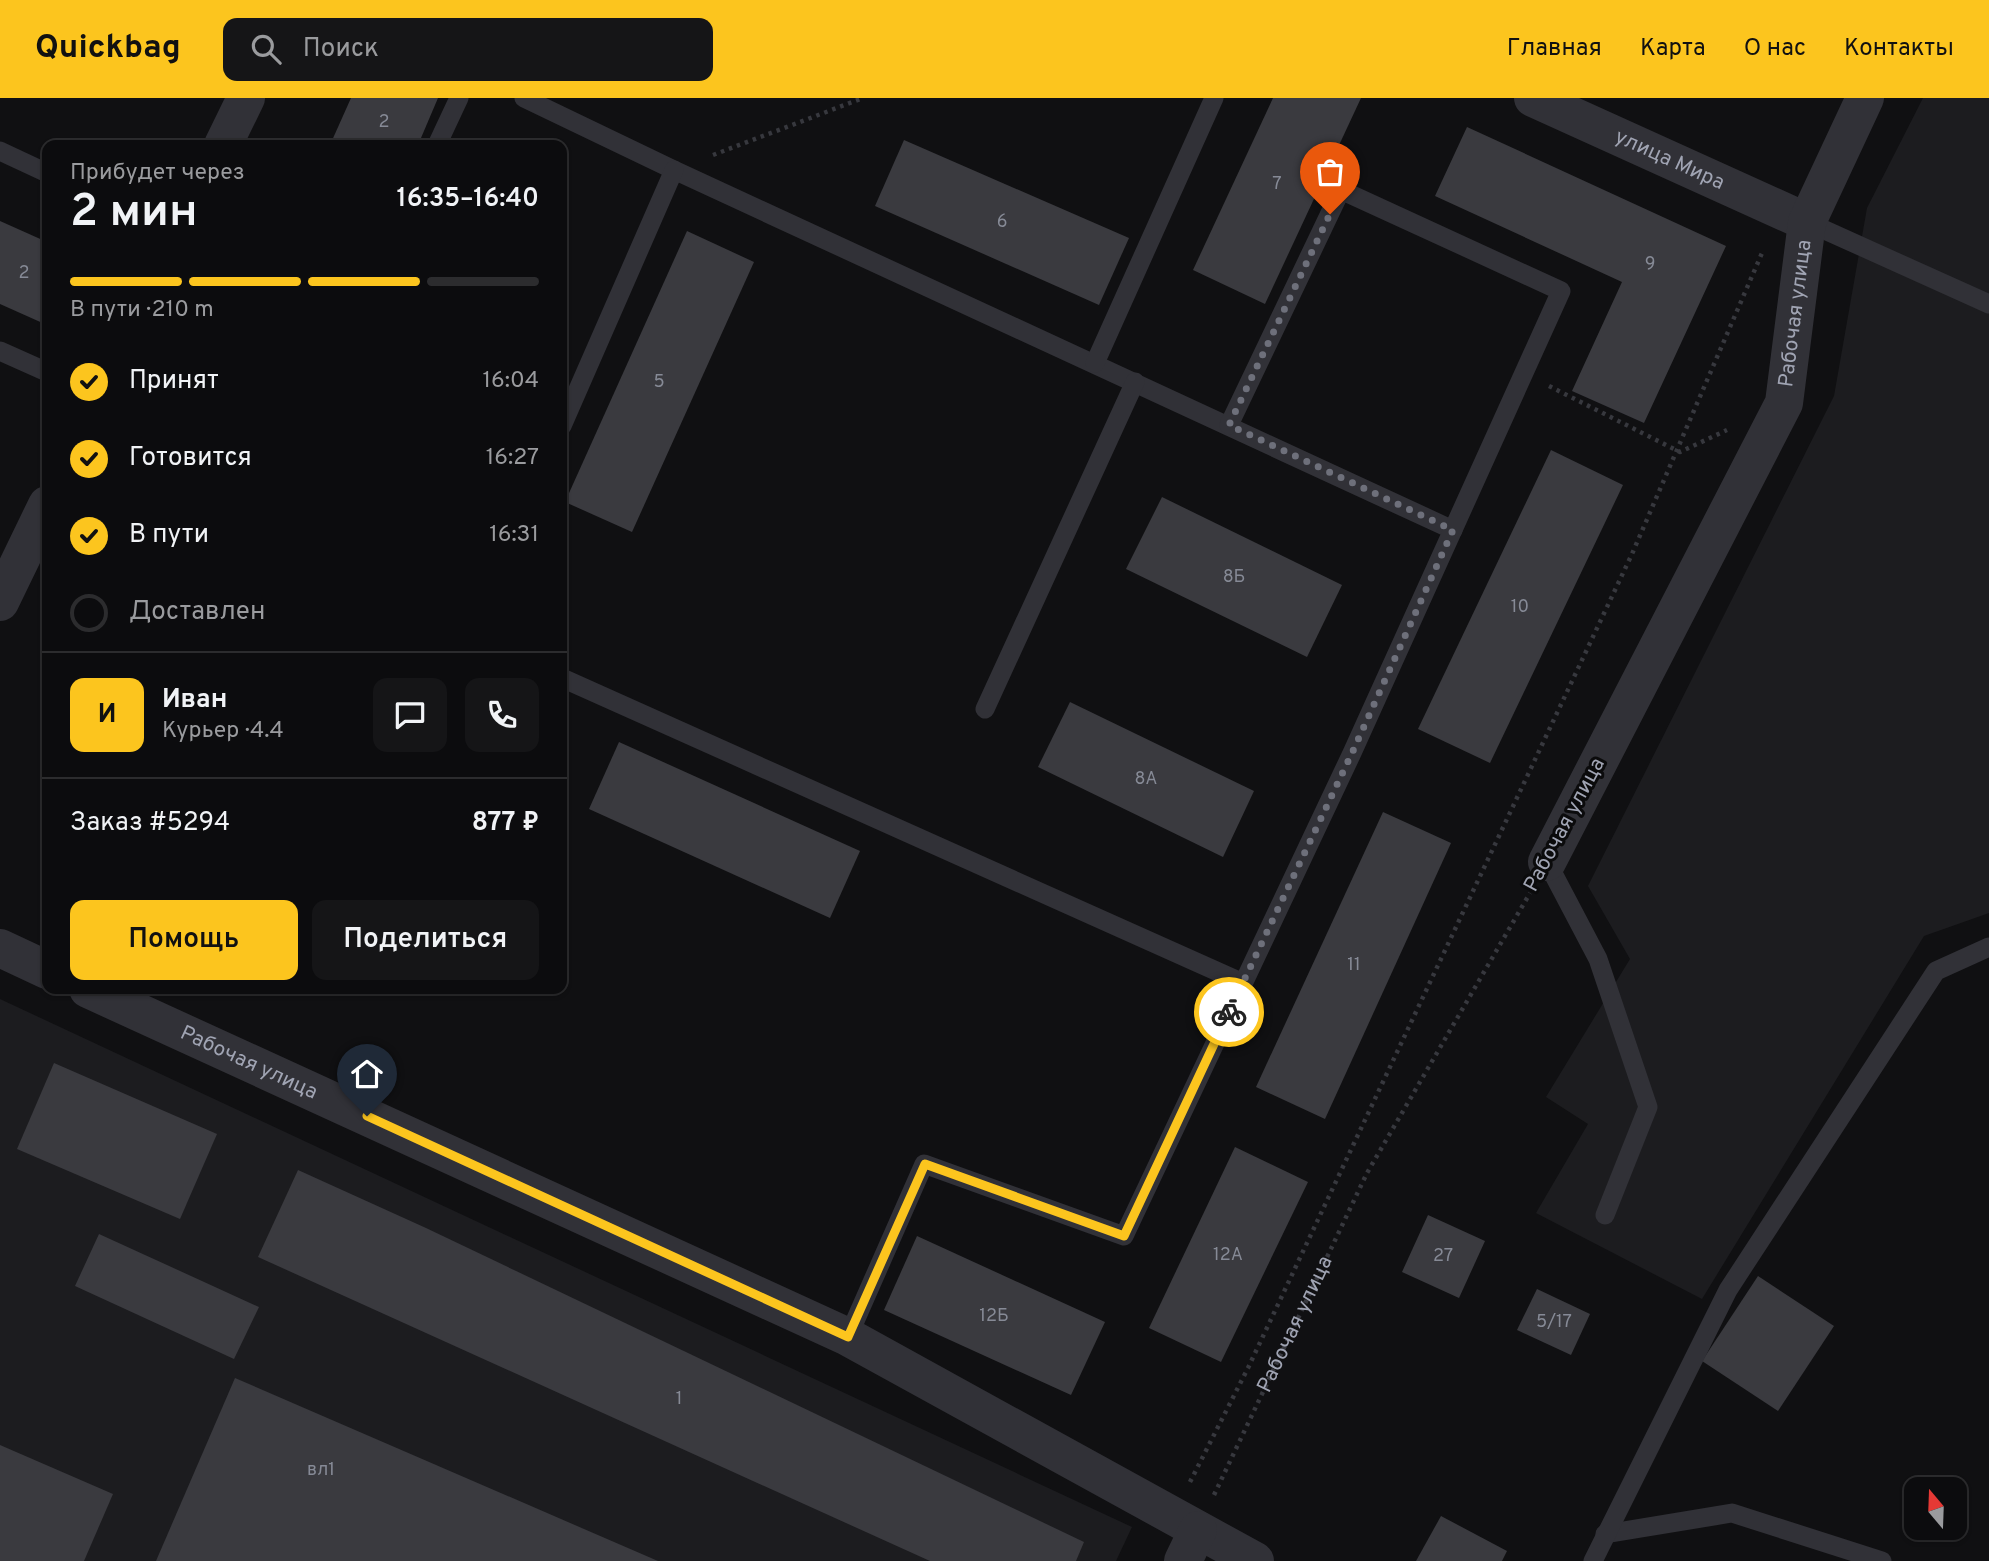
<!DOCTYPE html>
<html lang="ru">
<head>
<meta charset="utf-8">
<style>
	:root { --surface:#0c0c0e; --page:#151517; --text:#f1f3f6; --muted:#9a9b9e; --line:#2c2c2e; --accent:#fcc51e }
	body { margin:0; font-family:Overpass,sans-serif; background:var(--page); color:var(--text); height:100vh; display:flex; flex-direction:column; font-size:26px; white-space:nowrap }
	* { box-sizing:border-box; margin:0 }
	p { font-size:23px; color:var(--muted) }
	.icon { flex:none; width:38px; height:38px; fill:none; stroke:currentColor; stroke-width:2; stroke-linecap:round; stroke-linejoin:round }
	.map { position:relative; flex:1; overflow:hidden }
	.side { position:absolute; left:42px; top:42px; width:525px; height:854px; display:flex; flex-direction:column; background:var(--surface); border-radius:14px; box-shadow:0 2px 5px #0004,0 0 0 2px var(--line) }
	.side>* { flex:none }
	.needle { width:46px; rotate:341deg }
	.tools { position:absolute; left:1904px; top:1379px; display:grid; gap:14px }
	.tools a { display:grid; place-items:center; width:63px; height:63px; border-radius:14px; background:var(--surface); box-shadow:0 2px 5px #0004,0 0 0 2px var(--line); font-size:35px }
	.pin { position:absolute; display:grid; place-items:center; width:60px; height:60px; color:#fff; margin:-72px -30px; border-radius:50% 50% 50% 0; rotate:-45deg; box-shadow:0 0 7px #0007 }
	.pin .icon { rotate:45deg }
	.courier { position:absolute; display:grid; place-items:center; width:70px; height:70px; margin:-35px; border:5px solid #fcc51e; border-radius:50%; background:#fff; color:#222; box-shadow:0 2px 9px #0007 }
	.head em { font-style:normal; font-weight:600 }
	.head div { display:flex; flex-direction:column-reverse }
	.head { display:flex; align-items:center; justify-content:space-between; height:119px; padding:0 28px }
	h1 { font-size:46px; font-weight:600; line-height:52px }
	.bar { display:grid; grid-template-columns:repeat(4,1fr); gap:10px 7px; align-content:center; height:84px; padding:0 28px }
	.bar i { height:9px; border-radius:5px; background:var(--line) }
	.bar .current { background:var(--accent) }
	.bar p { grid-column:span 4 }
	.line { display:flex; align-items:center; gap:18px; padding:0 28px; border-top:2px solid var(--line) }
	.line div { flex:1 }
	.round { display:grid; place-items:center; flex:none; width:74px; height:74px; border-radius:14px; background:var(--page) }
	ol { padding:0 28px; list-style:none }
	li { display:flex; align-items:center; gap:21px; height:77px }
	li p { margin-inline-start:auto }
	li .icon { padding:7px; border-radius:50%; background:var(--accent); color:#111; stroke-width:4 }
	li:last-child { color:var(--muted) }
	li i { width:38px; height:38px; border:4px solid var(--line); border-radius:50% }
	.cta { display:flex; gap:14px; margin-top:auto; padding:14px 28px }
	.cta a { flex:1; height:80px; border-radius:14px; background:var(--accent); color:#111; font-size:28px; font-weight:600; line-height:80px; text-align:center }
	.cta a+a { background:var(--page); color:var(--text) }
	header { display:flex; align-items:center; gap:42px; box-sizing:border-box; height:98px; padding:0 35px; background:var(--accent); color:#111 }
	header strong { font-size:33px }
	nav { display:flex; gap:38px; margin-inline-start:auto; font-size:24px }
	.search { width:490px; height:63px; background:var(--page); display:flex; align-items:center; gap:18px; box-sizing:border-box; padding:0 24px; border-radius:14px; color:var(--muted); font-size:26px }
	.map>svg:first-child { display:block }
</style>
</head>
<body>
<header>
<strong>Quickbag</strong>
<div class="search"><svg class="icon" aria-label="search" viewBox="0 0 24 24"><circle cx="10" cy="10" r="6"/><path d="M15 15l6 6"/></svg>Поиск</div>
<nav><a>Главная</a><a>Карта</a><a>О нас</a><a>Контакты</a></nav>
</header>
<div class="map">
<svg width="1989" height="1463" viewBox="0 0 1989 1463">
	<rect width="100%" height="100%" fill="#101012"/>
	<g fill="#1c1c1f">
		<polygon points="1923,0 1989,0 1989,815 1924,838 1702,1201 1536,1115 1588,1026 1546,999 1630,861 1588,788 1834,298 1867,110"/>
		<polygon points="0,901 1132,1429 1116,1463 0,1463"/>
	</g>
	<g fill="#3a3a3f">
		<polygon points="351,0 438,0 418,47 330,47"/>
		<polygon points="1273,0 1361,0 1265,206 1193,172"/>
		<polygon points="1467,29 1726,148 1644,325 1572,293 1622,184 1435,98"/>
		<polygon points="904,42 1129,140 1099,207 875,108"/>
		<polygon points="0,123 47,144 47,227 0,206"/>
		<polygon points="687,133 754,164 632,434 565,404"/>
		<polygon points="1551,352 1623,387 1490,665 1418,631"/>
		<polygon points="1162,399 1342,487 1307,559 1126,471"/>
		<polygon points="1070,604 1254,693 1223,759 1038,669"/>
		<polygon points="619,644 860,753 830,820 589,711"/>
		<polygon points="1383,714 1451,745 1325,1021 1256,989"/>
		<polygon points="54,965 217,1036 180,1121 17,1051"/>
		<polygon points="1235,1049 1308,1084 1221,1264 1149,1230"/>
		<polygon points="298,1072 426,1130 1084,1444 1076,1463 930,1463 258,1159"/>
		<polygon points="1428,1117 1485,1143 1459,1200 1402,1174"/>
		<polygon points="99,1136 259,1209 234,1261 75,1188"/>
		<polygon points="917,1138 1105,1224 1071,1297 884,1212"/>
		<polygon points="1758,1178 1834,1228 1778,1313 1702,1263"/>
		<polygon points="1537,1191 1590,1216 1571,1257 1517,1232"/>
		<polygon points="235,1280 658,1463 156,1463"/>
		<polygon points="0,1347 113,1396 84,1463 0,1463"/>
		<polygon points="1441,1418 1507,1453 1502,1463 1416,1463"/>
	</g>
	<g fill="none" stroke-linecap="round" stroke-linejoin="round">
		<g stroke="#37383e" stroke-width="4.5" stroke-dasharray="3.5 5" stroke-linecap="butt">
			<polyline points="713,57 863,0"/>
			<polyline points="1549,288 1680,354 1727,332"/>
			<polyline points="1190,1384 1248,1270 1632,456 1762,155"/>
			<path id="s1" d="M1214 1397 1367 1075 1530 795"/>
		</g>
		<g stroke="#313137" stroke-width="19">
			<polyline points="524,0 674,72 1453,432"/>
			<polyline points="437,47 459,0"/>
			<polyline points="0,53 47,75"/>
			<polyline points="1807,124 1989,206"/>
			<polyline points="0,253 47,274"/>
			<polyline points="1095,265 1214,0"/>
			<polyline points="562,328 674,72"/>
			<polyline points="562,580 1243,885"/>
			<polyline points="985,611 1135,284"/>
			<polyline points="1547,764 1598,861 1648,1009 1605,1117"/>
			<polyline points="848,1239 924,1066 1124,1138 1352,655 1561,193 1341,92 1229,327"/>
			<polyline points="1605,1436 1732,1415 1882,1463"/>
			<polyline points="1593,1463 1728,1192 1936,873 1989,849"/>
		</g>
		<g stroke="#313137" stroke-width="38">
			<path id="s2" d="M1533 0 1807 124"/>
			<polyline points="223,47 246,0"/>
			<polyline points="0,504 47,407"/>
			<path id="s3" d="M1547 764 1784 305 1807 124 1865 0"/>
			<polyline points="0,850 47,872"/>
			<path id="s4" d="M88 891 848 1239 1255 1463"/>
			<polyline points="1183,1463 1198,1432"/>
		</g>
	</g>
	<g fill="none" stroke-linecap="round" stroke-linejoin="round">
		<polyline stroke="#6e707b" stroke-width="7" stroke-dasharray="0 12.6" points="1229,914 1352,655 1453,432 1229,327 1330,116"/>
		<polyline stroke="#fcc51e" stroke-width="9" points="367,1018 848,1239 925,1066 1124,1138 1229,914"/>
	</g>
	<g text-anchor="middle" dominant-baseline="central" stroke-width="6" stroke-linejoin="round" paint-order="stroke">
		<g font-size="18" fill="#868a96">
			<text x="384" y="24">2</text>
			<text x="1277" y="86">7</text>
			<text x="1002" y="124">6</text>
			<text x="1650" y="166">9</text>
			<text x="24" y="175">2</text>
			<text x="659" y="284">5</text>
			<text x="1234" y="479">8Б</text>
			<text x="1520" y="509">10</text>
			<text x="1146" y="681">8А</text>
			<text x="1354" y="867">11</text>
			<text x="1228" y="1157">12А</text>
			<text x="1443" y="1158">27</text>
			<text x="994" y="1218">12Б</text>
			<text x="1554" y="1224">5/17</text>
			<text x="679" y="1301">1</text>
			<text x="321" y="1372">вл1</text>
		</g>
		<g font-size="21" fill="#a0a4b3" stroke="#0b0b0c">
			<text stroke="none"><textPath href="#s2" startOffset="150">улица Мира</textPath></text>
			<text stroke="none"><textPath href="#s3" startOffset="607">Рабочая улица</textPath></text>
			<text transform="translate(1565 727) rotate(-62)">Рабочая улица</text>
			<text stroke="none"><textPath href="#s4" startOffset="177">Рабочая улица</textPath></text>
			<text stroke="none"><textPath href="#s1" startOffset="189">Рабочая улица</textPath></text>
		</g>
	</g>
</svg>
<div class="tools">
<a><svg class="needle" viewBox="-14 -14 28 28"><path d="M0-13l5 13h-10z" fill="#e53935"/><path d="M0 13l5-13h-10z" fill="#9a9b9e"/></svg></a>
</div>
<div class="pin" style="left:1330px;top:116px;background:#ea580c"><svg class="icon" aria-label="bag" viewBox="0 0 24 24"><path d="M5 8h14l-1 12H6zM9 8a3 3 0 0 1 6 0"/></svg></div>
<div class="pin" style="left:367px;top:1018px;background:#1f2937"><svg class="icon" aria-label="home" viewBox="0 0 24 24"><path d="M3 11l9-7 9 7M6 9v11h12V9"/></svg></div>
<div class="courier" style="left:1229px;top:914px"><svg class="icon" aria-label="bike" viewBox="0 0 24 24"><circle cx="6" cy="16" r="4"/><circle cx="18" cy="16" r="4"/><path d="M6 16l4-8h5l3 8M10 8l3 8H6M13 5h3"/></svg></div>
<section class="side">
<div class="head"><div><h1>2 мин</h1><p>Прибудет через</p></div><em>16:35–16:40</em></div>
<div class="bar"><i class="current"></i><i class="current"></i><i class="current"></i><i></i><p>В пути · 210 m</p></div>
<ol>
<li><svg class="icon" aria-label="check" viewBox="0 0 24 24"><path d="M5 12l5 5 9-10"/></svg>Принят<p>16:04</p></li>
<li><svg class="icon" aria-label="check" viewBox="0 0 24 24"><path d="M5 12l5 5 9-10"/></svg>Готовится<p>16:27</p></li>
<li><svg class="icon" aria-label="check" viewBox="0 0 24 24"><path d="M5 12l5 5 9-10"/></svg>В пути<p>16:31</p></li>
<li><i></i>Доставлен</li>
</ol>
<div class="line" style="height:126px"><b class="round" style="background:var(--accent);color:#111">И</b><div><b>Иван</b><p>Курьер · 4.4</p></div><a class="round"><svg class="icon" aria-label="chat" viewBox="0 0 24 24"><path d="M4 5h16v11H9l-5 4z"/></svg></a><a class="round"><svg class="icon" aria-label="phone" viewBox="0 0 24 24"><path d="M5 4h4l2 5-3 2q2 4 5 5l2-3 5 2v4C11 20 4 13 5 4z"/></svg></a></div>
<div class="line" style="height:91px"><div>Заказ #5294</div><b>877 ₽</b></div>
<div class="cta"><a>Помощь</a><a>Поделиться</a></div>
</section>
</div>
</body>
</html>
